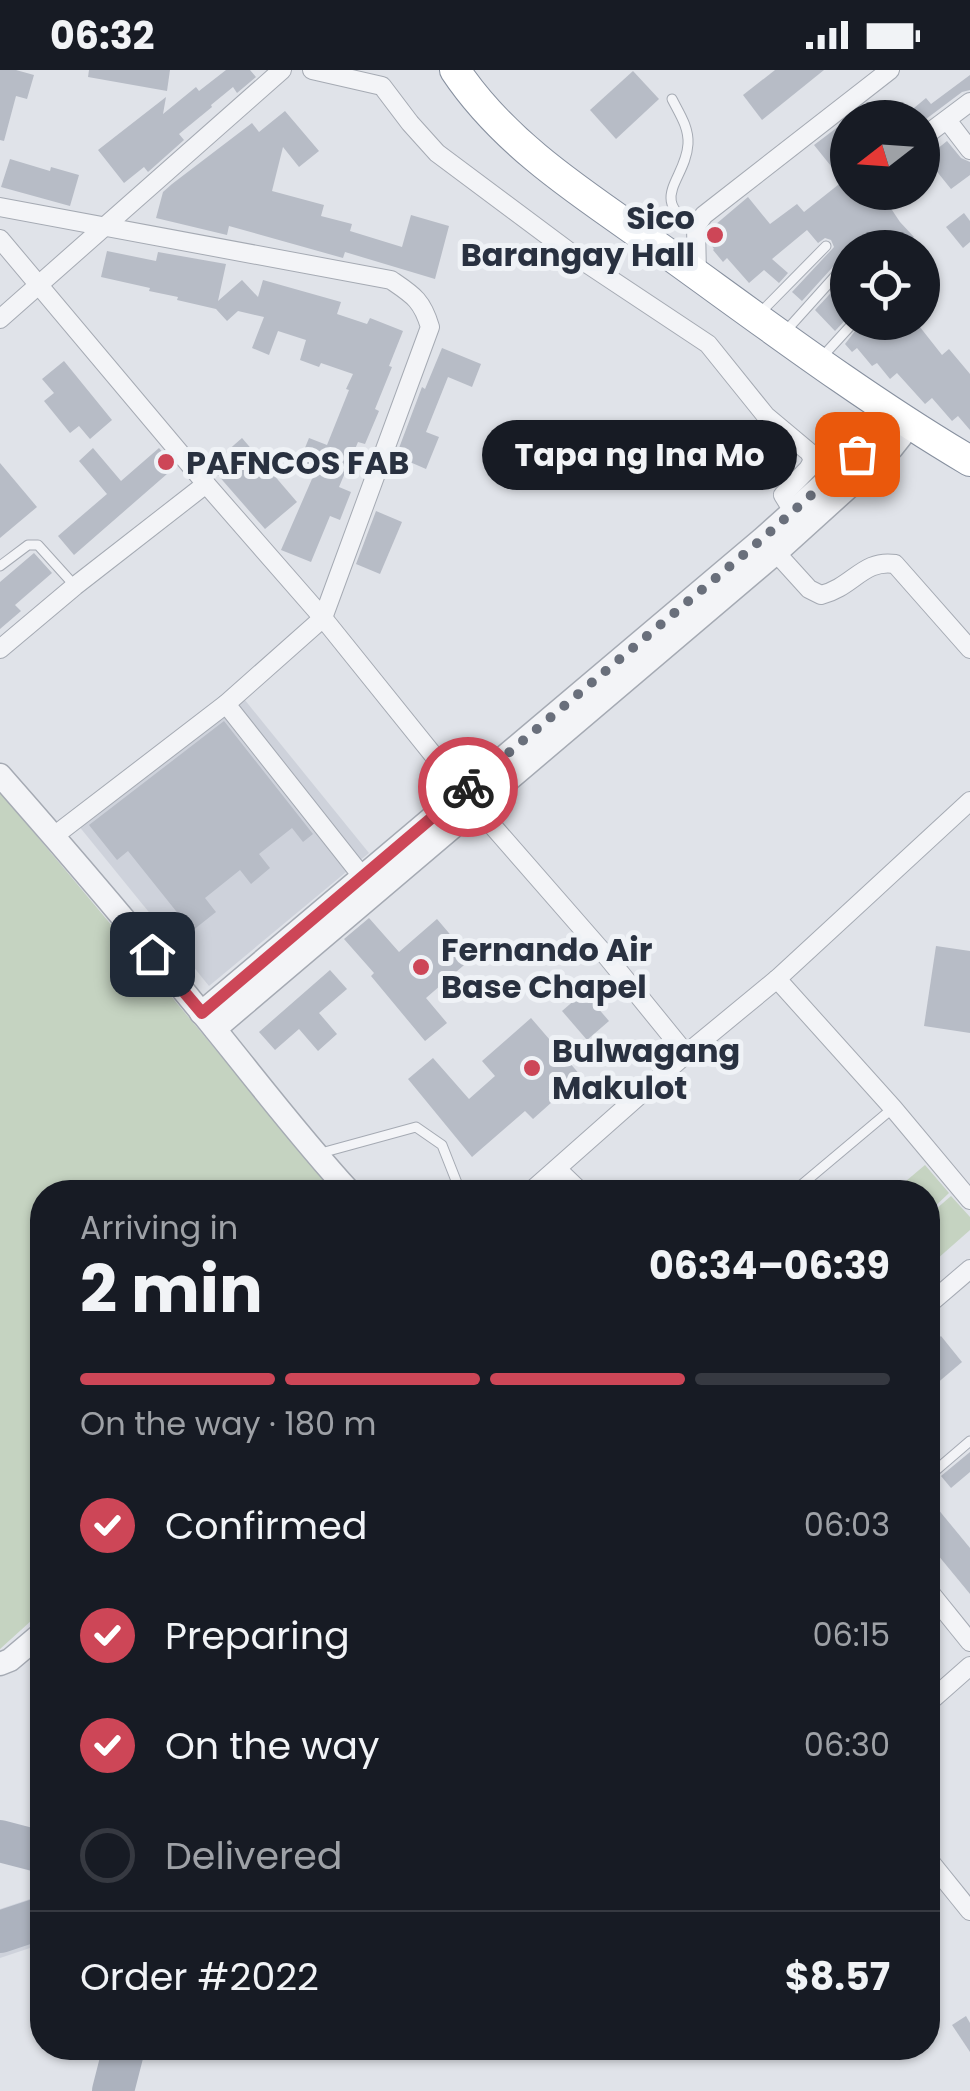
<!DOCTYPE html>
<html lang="en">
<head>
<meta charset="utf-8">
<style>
	:root { --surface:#171b24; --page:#242831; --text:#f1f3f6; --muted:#9ea1a6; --line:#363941; --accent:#cd4657 }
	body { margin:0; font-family:Poppins,sans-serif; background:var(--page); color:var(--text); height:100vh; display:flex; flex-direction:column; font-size:38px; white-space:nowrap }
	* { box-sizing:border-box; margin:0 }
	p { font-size:32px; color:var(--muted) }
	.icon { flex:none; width:55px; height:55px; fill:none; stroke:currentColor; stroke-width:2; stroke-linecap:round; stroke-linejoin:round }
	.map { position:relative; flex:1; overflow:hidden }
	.panel { position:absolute; left:30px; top:1110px; width:910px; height:880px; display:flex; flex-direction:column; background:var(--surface); border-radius:40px; box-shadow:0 2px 8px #0004 }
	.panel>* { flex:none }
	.needle { width:65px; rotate:253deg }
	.buttons { position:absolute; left:830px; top:30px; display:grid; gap:20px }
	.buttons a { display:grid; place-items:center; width:110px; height:110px; border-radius:50%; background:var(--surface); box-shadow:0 2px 8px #0004; font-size:50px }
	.pin { position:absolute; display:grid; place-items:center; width:85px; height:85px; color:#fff; margin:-42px; border-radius:20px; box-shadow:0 5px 15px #0006 }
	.courier { position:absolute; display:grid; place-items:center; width:100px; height:100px; margin:-50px; border:8px solid #cd4657; border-radius:50%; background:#fff; color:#222; box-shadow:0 2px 12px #0007 }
	.bubble { position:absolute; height:70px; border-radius:35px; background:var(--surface); box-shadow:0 2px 8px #0004; font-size:32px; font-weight:700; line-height:70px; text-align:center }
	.head em { font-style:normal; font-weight:700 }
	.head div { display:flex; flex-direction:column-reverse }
	.head { display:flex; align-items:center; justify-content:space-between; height:170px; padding:0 50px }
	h1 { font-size:65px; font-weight:700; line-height:75px }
	.bar { display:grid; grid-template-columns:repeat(4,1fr); gap:15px 10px; align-content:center; height:120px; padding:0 50px }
	.bar i { height:12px; border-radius:8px; background:var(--line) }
	.bar .selected { background:var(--accent) }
	.bar p { grid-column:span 4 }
	.line { display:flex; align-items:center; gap:25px; padding:0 50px; border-top:2px solid var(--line) }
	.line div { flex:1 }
	ol { padding:0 50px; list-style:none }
	li { display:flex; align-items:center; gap:30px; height:110px }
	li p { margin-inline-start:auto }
	li .icon { padding:10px; border-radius:50%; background:var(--accent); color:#fff; stroke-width:4 }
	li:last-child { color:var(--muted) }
	li i { width:55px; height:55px; border:5px solid var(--line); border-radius:50% }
	.status { display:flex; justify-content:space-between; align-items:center; height:70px; padding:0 50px; background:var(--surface); direction:ltr }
	.status svg { height:28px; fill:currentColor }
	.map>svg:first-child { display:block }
</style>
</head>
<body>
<div class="status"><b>06:32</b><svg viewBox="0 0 49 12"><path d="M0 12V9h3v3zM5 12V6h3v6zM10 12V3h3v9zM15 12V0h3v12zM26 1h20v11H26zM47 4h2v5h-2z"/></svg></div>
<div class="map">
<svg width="970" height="2021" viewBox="0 0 970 2021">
	<rect width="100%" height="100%" fill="#e0e3e9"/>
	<g fill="#ced2db">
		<polygon points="240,624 369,783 209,916 78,755"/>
		<polygon points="42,1825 42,1874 0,1888 0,1839"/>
	</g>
	<g fill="#c5d3c1">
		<polygon points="0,722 335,1122 42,1122 42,1541 0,1579"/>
		<polygon points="925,1095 949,1123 928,1143 928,1122 893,1122"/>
		<polygon points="951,1126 970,1147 970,1160 928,1197 928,1146"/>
	</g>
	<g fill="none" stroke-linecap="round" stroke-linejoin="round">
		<g stroke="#acb2be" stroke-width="42">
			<polyline points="0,1771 42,1782"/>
			<polyline points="0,1862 42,1848"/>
			<polyline points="113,2021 124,1978"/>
		</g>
	</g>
	<g fill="#b7bcc6">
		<polygon points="0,0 16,0 34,5 27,29 16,26 4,71 0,70"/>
		<polygon points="89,0 170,0 167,21 88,7"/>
		<polygon points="226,0 250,0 256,7 237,23 233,17 211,35 212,37 179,64 184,70 148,102 144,97 124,113 98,80 166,27 163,44 196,17 199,21"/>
		<polygon points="775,0 824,0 762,50 743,25"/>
		<polygon points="633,1 659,29 616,69 590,40"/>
		<polygon points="970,5 970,20 962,22 922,52 922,48 902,48 926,28 931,34"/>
		<polygon points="285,41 319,81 299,97 283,77 272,121 324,135 321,146 352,154 350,161 402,177 411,145 449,156 435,209 345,182 343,188 229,156 227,165 156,148 163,122 172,114 252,53 259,62"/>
		<polygon points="847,50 848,122 880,122 900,152 914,167 902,178 898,178 882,161 861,178 848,178 848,186 840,189 802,231 792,222 834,177 831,170 825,168 818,173 807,160 772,189 788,203 779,213 764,200 749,213 727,188 723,192 713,180 714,179 709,172 709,160 748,127 770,154 797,134 804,142 843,111 814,75"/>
		<polygon points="947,71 961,88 970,92 970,105 951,119 926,88"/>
		<polygon points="10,89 50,101 51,97 79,105 70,136 1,117"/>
		<polygon points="964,143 970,151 970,172 963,178 946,157"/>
		<polygon points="107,181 156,191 158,182 226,194 218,231 242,210 258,227 263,210 341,232 337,244 367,254 370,248 403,261 389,296 392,297 375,339 379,341 365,374 358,372 339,417 351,422 340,450 330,446 311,492 281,480 315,402 298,395 309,368 327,375 349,320 346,319 353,304 321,293 319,297 300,290 306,270 278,261 269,285 252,278 264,247 238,241 227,251 216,239 177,230 178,227 149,221 150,218 101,207"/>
		<polygon points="840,213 848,221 848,247 835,261 815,240"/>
		<polygon points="862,252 916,252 942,285 949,279 970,304 970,360 958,346 952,351 932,328 925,334 897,303 890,309 877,293 872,296 857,278 852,282 845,274"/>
		<polygon points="442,278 481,294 472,317 448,307 426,362 439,367 426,399 396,386 422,317 425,319"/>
		<polygon points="64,291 112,350 90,369 79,356 70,363 44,331 54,323 42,309"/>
		<polygon points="242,368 297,432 265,459 210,396"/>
		<polygon points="93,378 121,411 159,378 175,397 74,485 58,466 107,424 79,391"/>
		<polygon points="0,393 37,437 0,468"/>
		<polygon points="376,441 402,452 380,504 356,494"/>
		<polygon points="34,483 52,503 15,535 21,541 0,559 0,512"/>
		<polygon points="224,651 313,764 303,772 292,758 259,784 270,798 251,814 240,800 205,828 216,842 192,861 128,781 117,790 89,755"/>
		<polygon points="369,848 399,882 437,849 471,889 426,928 447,953 425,971 371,906 374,903 344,869"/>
		<polygon points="936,876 970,881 970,963 924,956"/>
		<polygon points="330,900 347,919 319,943 337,964 318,981 299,959 275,980 259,962"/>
		<polygon points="584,922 609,951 587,970 562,941"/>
		<polygon points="531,948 581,1006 533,1049 525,1041 472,1087 408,1009 433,988 469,1029 495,1006 482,991"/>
		<polygon points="941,1266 962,1292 928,1321 928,1277"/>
		<polygon points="970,1382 970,1402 951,1418 941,1406"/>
		<polygon points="928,1427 970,1478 970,1524 928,1473"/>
		<polygon points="966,1946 970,1953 970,1982 952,1955"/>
	</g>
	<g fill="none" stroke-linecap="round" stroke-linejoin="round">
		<g stroke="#a5aab3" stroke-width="11">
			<g id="service">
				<path d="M672 29C679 43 689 57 688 74 686 110 646 130 696 156"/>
				<polyline points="761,242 826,176"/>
				<polyline points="784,263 846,194"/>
				<polyline points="823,286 854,252"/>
				<polyline points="0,496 28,475 38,475 75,516"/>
				<polyline points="321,1083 416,1057 442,1075 457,1113 451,1122"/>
				<polyline points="793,1122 893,1038"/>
				<polyline points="928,1407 970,1371"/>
			</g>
		</g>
		<g stroke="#a5aab3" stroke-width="20">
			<g id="minor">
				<polyline points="312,0 382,16 410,53 437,83 571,183 708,274 766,346 809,382 813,390 808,399 783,425 799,451"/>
				<polyline points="947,50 970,80"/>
				<polyline points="922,68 970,32"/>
				<path d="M0 137 391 210C413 225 422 230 430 257L323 548 226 634 54 766"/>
				<polyline points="0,169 206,414 323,548 463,722 608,888 686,984"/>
				<polyline points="697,205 696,156 704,145 890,0"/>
				<polyline points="0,249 282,0"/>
				<path d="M770 476 809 519 821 525C853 517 863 489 895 494L970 579"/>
				<polyline points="0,579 75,516 206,414"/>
				<polyline points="226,634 369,815"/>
				<polyline points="777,909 893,1038 970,1130"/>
				<polyline points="557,1099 581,1122"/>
				<polyline points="530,1122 686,984 777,909 970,731"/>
				<polyline points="928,1235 970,1199"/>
				<polyline points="928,1520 970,1572"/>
				<polyline points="928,1633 970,1596"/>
				<polyline points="928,1789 970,1841"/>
			</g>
		</g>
		<g stroke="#a5aab3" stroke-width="25">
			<g id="tertiary">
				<path d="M0 705C74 789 147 875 218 963 261 1016 303 1071 350 1122"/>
				<polyline points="201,943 762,469 857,384 875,366 893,342"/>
				<polyline points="215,959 777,482 892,378 911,354"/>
				<polyline points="0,1594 10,1590 42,1563"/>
			</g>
		</g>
		<g stroke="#87909f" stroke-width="32">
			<path id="trunk" d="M455 0C509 81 596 132 674 188 771 258 867 330 970 391"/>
		</g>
		<use href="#service" stroke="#f3f4f7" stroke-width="9"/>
		<use href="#minor" stroke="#f3f4f7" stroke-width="18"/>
		<use href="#tertiary" stroke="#f3f4f7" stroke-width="22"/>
		<use href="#trunk" stroke="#fff" stroke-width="30"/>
	</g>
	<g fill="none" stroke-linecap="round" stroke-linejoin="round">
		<polyline stroke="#696f7b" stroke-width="10" stroke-dasharray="0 18" points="468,717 762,469 857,384"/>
		<polyline stroke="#cd4657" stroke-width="12" points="152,884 202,943 468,717"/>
	</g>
	<g fill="#cd4657" stroke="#eff2f6" stroke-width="4">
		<circle cx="715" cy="165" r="10"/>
		<circle cx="166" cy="392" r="10"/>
		<circle cx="421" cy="897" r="10"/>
		<circle cx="532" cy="998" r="10"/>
	</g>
	<g text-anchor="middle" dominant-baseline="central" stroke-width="10" stroke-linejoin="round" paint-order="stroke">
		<g font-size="32" font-weight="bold" fill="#293140" stroke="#eff2f6" text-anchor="start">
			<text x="695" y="147" text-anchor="end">Sico<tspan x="695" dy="37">Barangay Hall</tspan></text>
			<text x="186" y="392">PAFNCOS FAB</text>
			<text x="441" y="879">Fernando Air<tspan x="441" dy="37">Base Chapel</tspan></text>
			<text x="552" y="980">Bulwagang<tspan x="552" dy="37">Makulot</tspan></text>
		</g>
	</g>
</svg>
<div class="buttons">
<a><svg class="needle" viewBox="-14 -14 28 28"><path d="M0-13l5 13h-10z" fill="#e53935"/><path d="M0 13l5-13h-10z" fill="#9ea1a6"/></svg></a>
<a><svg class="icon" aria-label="locate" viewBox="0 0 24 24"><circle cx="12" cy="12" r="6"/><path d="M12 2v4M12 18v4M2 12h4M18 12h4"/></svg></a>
</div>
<div class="pin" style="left:857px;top:384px;background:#ea580c"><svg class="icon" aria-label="bag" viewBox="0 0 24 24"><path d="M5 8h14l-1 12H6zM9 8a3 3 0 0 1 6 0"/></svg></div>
<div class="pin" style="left:152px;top:884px;background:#1f2937"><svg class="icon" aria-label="home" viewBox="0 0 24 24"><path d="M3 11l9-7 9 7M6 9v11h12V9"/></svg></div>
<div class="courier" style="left:468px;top:717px"><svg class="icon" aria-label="bike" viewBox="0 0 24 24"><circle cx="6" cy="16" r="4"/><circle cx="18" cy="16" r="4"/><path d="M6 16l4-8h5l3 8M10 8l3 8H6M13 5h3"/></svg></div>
<div class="bubble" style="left:482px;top:350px;width:315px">Tapa ng Ina Mo</div>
<section class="panel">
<div class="head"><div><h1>2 min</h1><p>Arriving in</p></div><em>06:34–06:39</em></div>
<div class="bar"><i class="selected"></i><i class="selected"></i><i class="selected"></i><i></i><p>On the way · 180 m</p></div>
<ol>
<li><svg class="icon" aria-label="check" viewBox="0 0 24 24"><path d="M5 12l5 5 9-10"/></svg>Confirmed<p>06:03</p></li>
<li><svg class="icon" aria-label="check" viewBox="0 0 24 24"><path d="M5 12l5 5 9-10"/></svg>Preparing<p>06:15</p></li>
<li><svg class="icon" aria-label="check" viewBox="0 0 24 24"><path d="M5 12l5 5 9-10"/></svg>On the way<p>06:30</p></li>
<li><i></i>Delivered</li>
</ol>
<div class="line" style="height:130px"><div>Order #2022</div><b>$8.57</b></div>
</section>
</div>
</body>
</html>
